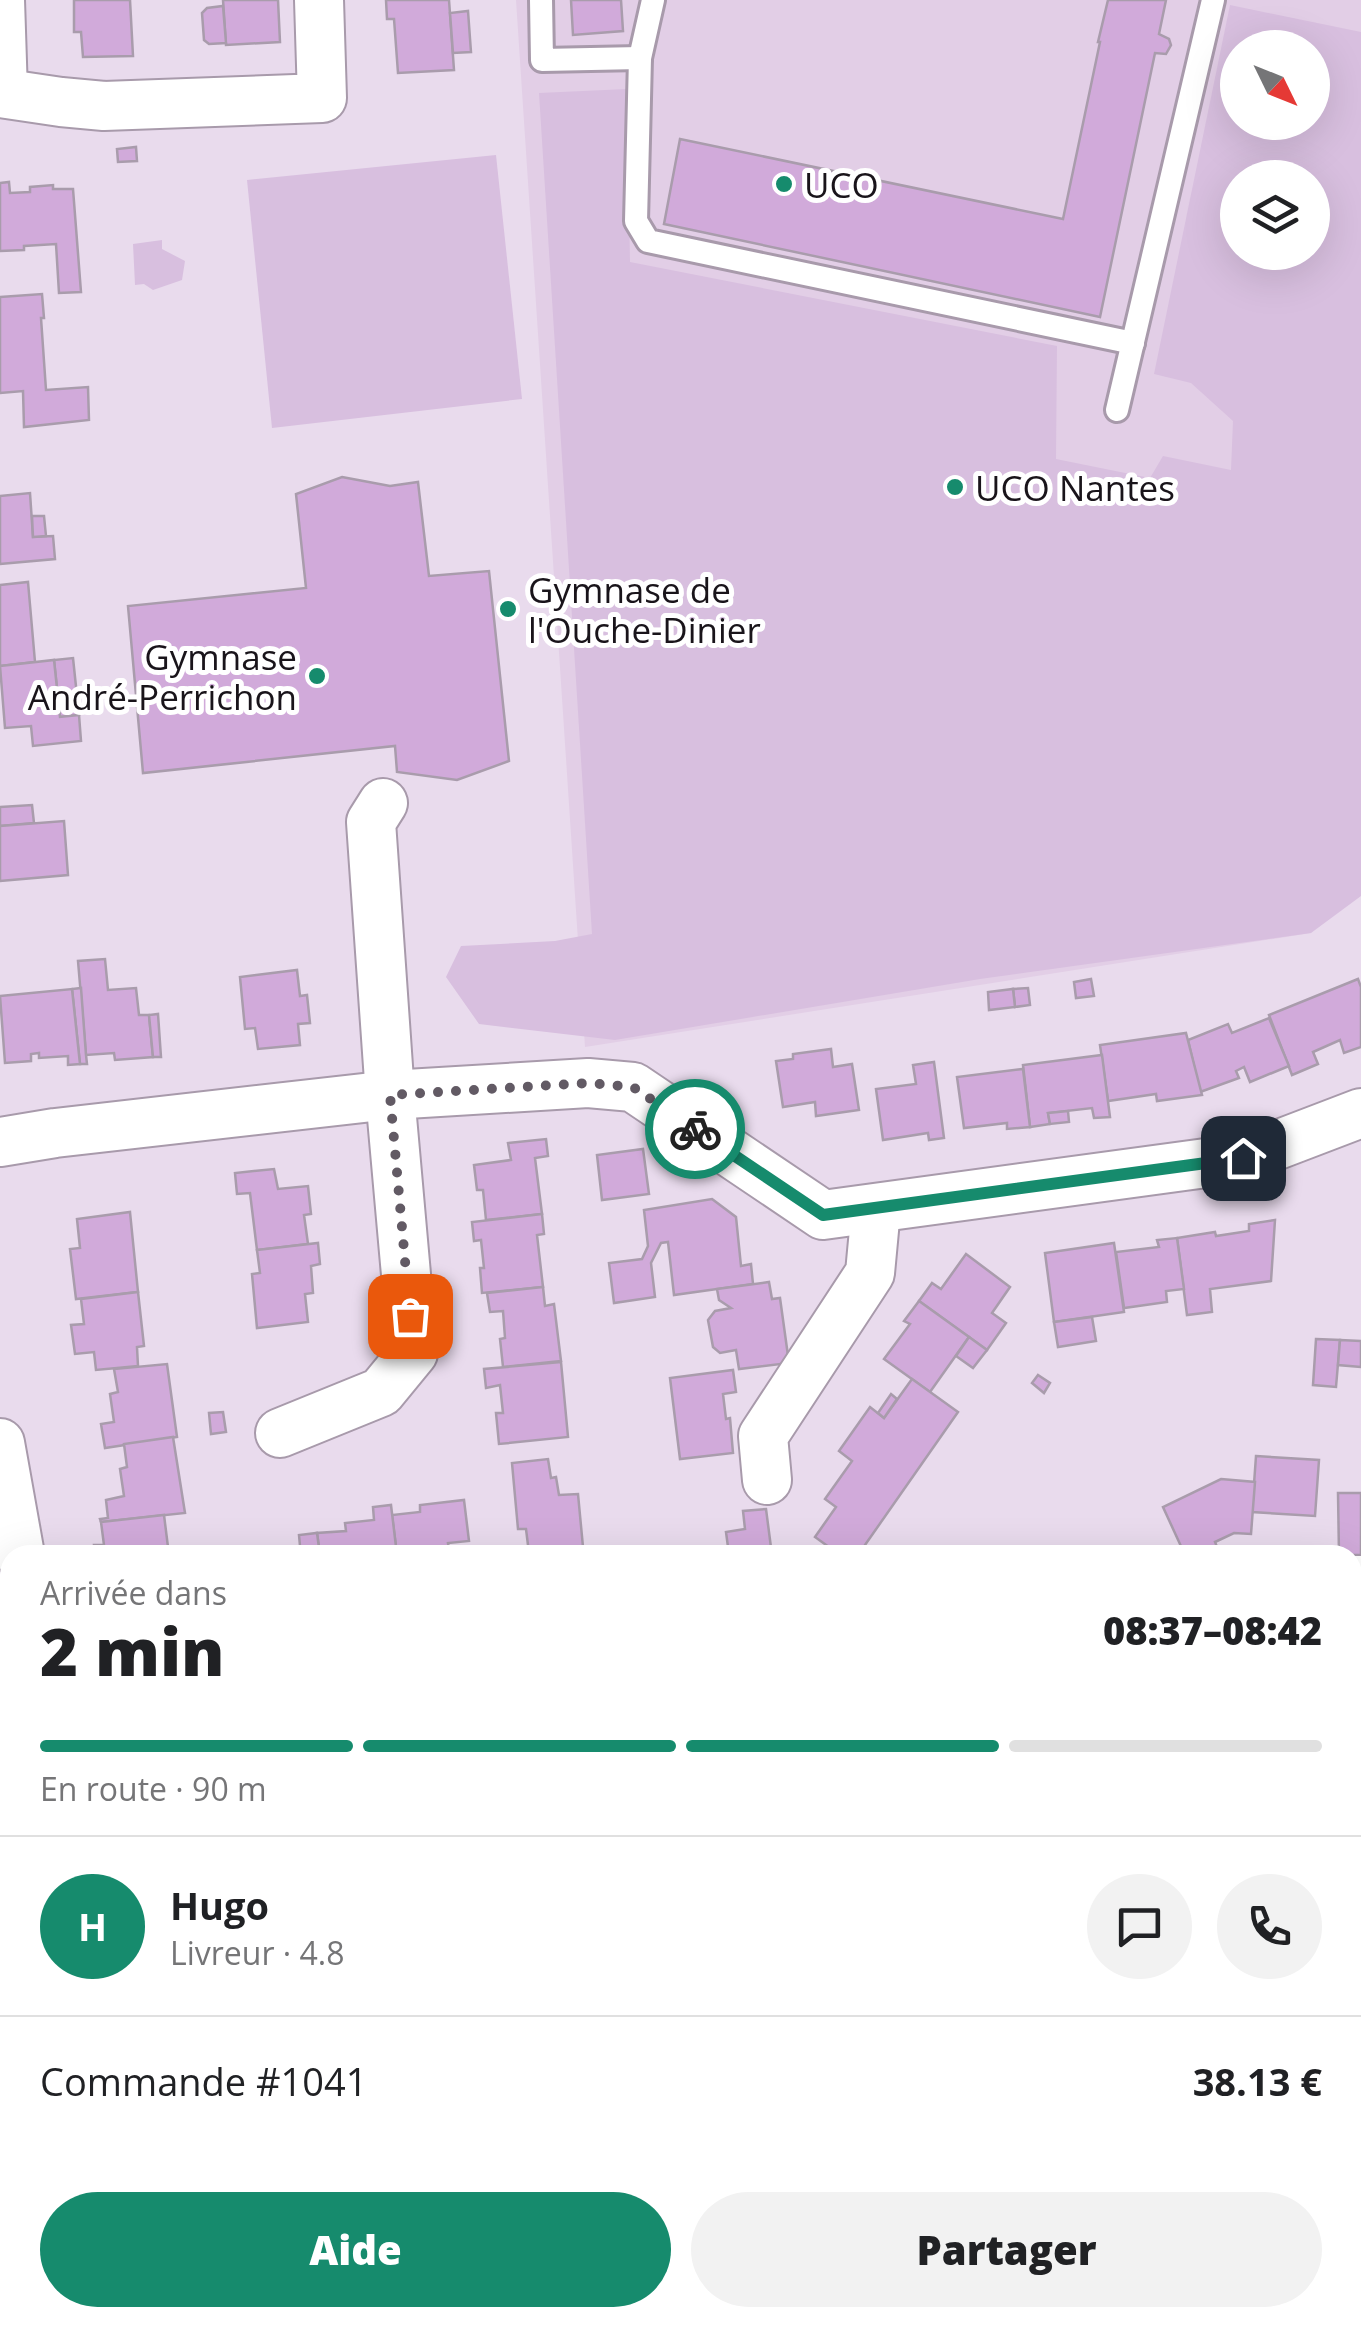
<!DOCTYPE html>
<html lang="fr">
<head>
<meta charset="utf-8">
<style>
	:root { --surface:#fff; --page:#f2f2f2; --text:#202124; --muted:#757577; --line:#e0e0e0; --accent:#168b6d }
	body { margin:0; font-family:"Open Sans",sans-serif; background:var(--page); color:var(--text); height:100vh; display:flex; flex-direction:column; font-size:38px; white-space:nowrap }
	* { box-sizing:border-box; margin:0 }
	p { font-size:32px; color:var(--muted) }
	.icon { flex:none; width:55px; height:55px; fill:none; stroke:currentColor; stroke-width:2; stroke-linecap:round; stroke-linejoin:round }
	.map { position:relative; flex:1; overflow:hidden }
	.panel { position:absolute; left:0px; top:1545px; width:1362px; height:782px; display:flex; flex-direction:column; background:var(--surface); border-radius:30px 30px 0 0; box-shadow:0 10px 40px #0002 }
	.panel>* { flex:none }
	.needle { width:65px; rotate:133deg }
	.controls { position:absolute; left:1220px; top:30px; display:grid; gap:20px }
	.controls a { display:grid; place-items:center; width:110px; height:110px; border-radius:50%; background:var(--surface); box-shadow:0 10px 40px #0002; font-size:50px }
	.pin { position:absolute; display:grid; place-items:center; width:85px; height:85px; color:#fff; margin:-42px; border-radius:20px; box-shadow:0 5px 15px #0006 }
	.courier { position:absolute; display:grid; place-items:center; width:100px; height:100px; margin:-50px; border:8px solid #168b6d; border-radius:50%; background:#fff; color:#222; box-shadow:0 2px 12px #0007 }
	.head em { font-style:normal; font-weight:800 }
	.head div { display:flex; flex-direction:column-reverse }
	.head { display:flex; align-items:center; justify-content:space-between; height:170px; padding:0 40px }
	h1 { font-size:65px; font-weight:800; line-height:75px }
	.bar { display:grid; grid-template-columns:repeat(4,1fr); gap:15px 10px; align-content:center; height:120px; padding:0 40px }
	.bar i { height:12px; border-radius:8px; background:var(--line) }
	.bar .active { background:var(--accent) }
	.bar p { grid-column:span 4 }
	.line { display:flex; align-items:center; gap:25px; padding:0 40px; border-top:2px solid var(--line) }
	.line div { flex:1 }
	.round { display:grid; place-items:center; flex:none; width:105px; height:105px; border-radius:52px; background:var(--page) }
	.button { display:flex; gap:20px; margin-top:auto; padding:20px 40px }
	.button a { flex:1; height:115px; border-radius:60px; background:var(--accent); color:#fff; font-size:40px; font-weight:800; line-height:115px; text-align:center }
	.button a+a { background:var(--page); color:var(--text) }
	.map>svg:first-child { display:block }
</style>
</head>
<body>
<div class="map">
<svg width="1361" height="2327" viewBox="0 0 1361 2327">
	<rect width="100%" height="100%" fill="#e9dbed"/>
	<path fill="#e2cee6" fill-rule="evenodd" d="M516 0H1361V721L1311 933 585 1047ZM1238 48H1312V122H1238ZM1238 178H1312V252H1238Z"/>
	<g fill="#d8bfdf" fill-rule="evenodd">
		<path d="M1230 5 1361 32V896L1311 933 980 979 615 1040 479 1024 446 977 461 946 555 941 592 934 539 93 627 89 630 262 1057 346 1056 459 1150 478 1163 456 1231 470 1233 421 1191 383 1154 374ZM1238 48H1312V122H1238ZM1238 178H1312V252H1238Z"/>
		<polygon points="496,155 522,399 272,428 247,180"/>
		<polygon points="162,240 162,249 185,261 182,280 153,290 144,284 135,285 133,244"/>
	</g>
	<g fill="#d1aada" stroke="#a99cac" stroke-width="2.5">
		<polygon points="74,0 130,0 133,56 83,57 81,32 74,32"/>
		<polygon points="223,0 278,0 280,42 226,45"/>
		<polygon points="386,0 449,0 454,70 398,73 394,19 387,19"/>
		<polygon points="571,0 621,0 623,31 573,35"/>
		<polygon points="1108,0 1166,0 1159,34 1169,39 1171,45 1166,54 1155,53 1100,317 664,224 680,139 1063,219 1100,42 1098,42"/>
		<polygon points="223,6 226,43 209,44 204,40 202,13 207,8"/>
		<polygon points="468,11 471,52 453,53 450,13"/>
		<polygon points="136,147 137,161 118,162 117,149"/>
		<polygon points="9,182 10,193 30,192 30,187 53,185 53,189 73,189 81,292 59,293 56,244 24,246 24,250 0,251 0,183"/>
		<polygon points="42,294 44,318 41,318 46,390 88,387 89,420 24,427 23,391 0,393 0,297"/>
		<polygon points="342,477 390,486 418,482 429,576 489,571 509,761 457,780 397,772 395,746 143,773 128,606 306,588 296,494"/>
		<polygon points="30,493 33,537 53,536 55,559 0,564 0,496"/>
		<polygon points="32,516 44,516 46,536 33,537"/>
		<polygon points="28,582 35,662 0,666 0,585"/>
		<polygon points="73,658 79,715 60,717 54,660"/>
		<polygon points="54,660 60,717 79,715 81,741 33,746 31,726 5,728 0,666"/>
		<polygon points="32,805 34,823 0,826 0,807"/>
		<polygon points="64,821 68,875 0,881 0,826"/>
		<polygon points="105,959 108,990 136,988 139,1015 149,1015 153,1057 115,1060 114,1053 86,1055 78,961"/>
		<polygon points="297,970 300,996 307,995 310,1023 298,1024 300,1045 258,1049 255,1028 245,1029 240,977"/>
		<polygon points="1091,979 1094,996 1076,998 1074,982"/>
		<polygon points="1358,979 1361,987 1361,1047 1344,1053 1340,1040 1313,1052 1318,1064 1292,1075 1269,1015"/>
		<polygon points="81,988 86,1055 87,1064 80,1064 72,989"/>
		<polygon points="1028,988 1030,1005 1015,1007 1013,989"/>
		<polygon points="72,989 80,1064 68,1065 68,1056 39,1058 39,1053 31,1054 31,1061 5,1063 0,996"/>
		<polygon points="1013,989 1015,1007 989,1010 988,992"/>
		<polygon points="158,1014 161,1057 153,1057 149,1015"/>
		<polygon points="1269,1018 1289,1066 1250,1082 1244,1067 1236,1071 1239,1078 1200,1092 1188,1040 1228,1024 1232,1033"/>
		<polygon points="1186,1033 1202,1095 1157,1101 1156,1094 1108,1101 1100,1045"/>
		<polygon points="831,1049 833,1067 852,1064 859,1110 816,1116 815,1102 783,1107 776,1061 793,1059 793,1054"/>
		<polygon points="1102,1055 1110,1117 1094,1118 1092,1108 1048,1113 1050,1124 1030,1127 1023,1065"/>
		<polygon points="934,1062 944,1138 929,1140 928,1133 883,1140 876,1089 916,1084 913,1065"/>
		<polygon points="1023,1069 1030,1127 1007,1129 1007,1123 964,1128 957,1077"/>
		<polygon points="1068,1111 1069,1122 1050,1124 1048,1113"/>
		<polygon points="546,1139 548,1156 535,1158 542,1214 486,1220 483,1190 477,1190 474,1165 511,1160 508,1143"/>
		<polygon points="643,1149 649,1194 602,1200 597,1155"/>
		<polygon points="274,1169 278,1189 308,1186 311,1214 304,1215 308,1244 257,1250 250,1193 237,1194 235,1173"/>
		<polygon points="712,1199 736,1217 741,1266 751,1264 753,1284 674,1295 668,1242 661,1243 651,1263 655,1297 614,1303 609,1263 642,1259 648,1246 644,1210"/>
		<polygon points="130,1212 138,1292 76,1299 70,1249 80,1248 77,1219"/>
		<polygon points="542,1214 544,1234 537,1235 543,1287 482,1293 480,1268 484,1268 481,1240 474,1241 472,1222"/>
		<polygon points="1275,1220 1271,1281 1210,1289 1212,1312 1187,1315 1177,1238 1215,1232 1216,1236 1249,1231 1249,1224"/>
		<polygon points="1177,1238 1184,1289 1166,1291 1167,1302 1124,1308 1116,1252 1159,1247 1157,1240"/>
		<polygon points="318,1243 320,1264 311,1266 313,1293 305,1294 308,1322 257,1328 252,1274 260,1273 257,1250"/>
		<polygon points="1114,1243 1124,1312 1054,1322 1045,1253"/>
		<polygon points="966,1254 1010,1287 992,1313 1006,1323 987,1350 919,1301 932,1283 941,1289"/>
		<polygon points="769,1282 772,1299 780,1298 789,1363 739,1369 736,1350 720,1353 713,1347 708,1320 715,1311 731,1308 719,1300 717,1289"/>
		<polygon points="543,1287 545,1306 554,1304 561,1361 503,1367 500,1339 505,1338 503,1311 490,1312 487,1293"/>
		<polygon points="138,1292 144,1346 137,1347 138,1366 96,1370 94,1352 75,1354 71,1325 84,1324 81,1299"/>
		<polygon points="919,1301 969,1337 930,1392 884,1359 910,1324 904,1321"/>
		<polygon points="1092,1317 1096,1341 1058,1347 1054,1322"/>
		<polygon points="969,1337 987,1350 973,1368 956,1356"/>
		<polygon points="1316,1339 1340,1340 1336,1387 1313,1385"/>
		<polygon points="1340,1340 1361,1341 1361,1367 1338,1365"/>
		<polygon points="561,1362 568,1437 499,1444 496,1413 503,1413 500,1385 486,1388 484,1369"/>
		<polygon points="167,1364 177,1437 105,1448 101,1424 114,1422 110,1394 118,1392 114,1369"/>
		<polygon points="733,1370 736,1392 723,1394 726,1419 730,1418 733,1453 680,1459 670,1378"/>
		<polygon points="1038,1375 1050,1383 1044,1393 1032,1383"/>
		<polygon points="912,1379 958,1412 858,1555 840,1555 815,1537 836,1507 825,1499 852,1461 839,1451 870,1407 884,1418"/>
		<polygon points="891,1394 897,1399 884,1418 878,1413"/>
		<polygon points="223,1412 226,1432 211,1434 209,1413"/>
		<polygon points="173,1437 185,1513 101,1522 100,1519 108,1518 106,1500 124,1496 120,1469 127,1467 124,1444"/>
		<polygon points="1256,1456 1319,1460 1315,1516 1252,1512"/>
		<polygon points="548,1459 551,1478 556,1477 559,1495 578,1494 583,1547 529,1553 526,1529 518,1529 512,1463"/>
		<polygon points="1221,1479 1255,1482 1251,1534 1234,1533 1215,1542 1219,1552 1213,1555 1185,1555 1163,1507"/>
		<polygon points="1338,1493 1361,1493 1361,1555 1339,1555"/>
		<polygon points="464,1500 469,1541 448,1543 450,1555 397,1555 392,1515 420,1512 420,1505"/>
		<polygon points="391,1505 397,1555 320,1555 317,1533 346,1531 345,1523 374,1520 373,1507"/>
		<polygon points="766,1509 772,1555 683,1555 683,1553 728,1547 726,1532 745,1529 743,1511"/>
		<polygon points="164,1515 169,1555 95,1555 94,1545 104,1545 101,1522"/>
		<polygon points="317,1533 320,1555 274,1555 273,1550 300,1546 299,1535"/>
		<polygon points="1361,1753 1361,1811 1360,1811 1352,1783 1352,1755"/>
		<polygon points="1361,1880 1361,2004 1352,2006 1352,1883"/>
		<polygon points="1361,2286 1361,2327 1299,2327 1297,2318 1352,2318 1352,2288"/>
		<polygon points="380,2318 404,2318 406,2326 383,2327"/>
		<polygon points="538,2318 639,2318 641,2327 524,2327 523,2321"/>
		<polygon points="817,2318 869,2318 872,2327 819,2327"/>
		<polygon points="994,2318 1046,2318 1048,2327 987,2327 986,2321"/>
	</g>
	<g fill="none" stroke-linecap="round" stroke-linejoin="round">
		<g stroke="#a89aab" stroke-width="28">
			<g id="lane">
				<polyline points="541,0 542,60 640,58"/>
				<polyline points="653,0 640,58 636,221 648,241 1133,343"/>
				<polyline points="1117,410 1213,0"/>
			</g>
		</g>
		<g stroke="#a89aab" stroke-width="52">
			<g id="street">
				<polyline points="0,0 3,93"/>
				<polyline points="0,93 61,102 104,106 322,98 319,0"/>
				<polyline points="0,1142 55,1133 390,1095 588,1083 633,1087 823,1215 1243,1158 1361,1113"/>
				<polyline points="280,1433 381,1392 413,1353 390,1095 371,822 383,803"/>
				<polyline points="0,1443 20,1555"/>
				<polyline points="767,1480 763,1436 870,1273 876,1209"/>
				<polyline points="1352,1580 1361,1580"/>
				<polyline points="0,1990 10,1978"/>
				<polyline points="154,2318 156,2327"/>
				<polyline points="931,2318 933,2327"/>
			</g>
		</g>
		<use href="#lane" stroke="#fff" stroke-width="22"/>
		<use href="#street" stroke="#fff" stroke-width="48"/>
	</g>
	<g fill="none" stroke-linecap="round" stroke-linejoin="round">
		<polyline stroke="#625a64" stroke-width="10" stroke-dasharray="0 18" points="410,1316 390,1095 588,1083 633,1087 695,1129"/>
		<polyline stroke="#168b6d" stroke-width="12" points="695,1129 823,1215 1243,1158"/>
	</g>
	<g fill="#168b6d" stroke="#fff" stroke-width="4">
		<circle cx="784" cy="184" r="10"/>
		<circle cx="955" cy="487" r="10"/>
		<circle cx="508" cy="609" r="10"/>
		<circle cx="317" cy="676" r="10"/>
	</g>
	<g text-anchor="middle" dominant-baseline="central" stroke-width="10" stroke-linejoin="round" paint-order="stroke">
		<g font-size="35" fill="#19141a" stroke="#fff" text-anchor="start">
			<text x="804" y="184">UCO</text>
			<text x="975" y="487">UCO Nantes</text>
			<text x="528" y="589">Gymnase de<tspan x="528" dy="40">l'Ouche-Dinier</tspan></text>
			<text x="297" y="656" text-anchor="end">Gymnase<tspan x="297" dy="40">André-Perrichon</tspan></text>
		</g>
	</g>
</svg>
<div class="controls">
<a><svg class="needle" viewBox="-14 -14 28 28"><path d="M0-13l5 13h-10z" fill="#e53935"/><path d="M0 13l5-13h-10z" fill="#757577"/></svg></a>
<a><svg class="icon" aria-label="layers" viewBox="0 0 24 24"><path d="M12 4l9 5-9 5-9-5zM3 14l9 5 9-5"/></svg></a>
</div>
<div class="pin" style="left:410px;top:1316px;background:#ea580c"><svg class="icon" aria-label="bag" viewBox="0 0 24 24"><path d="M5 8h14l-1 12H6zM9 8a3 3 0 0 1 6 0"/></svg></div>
<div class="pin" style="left:1243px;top:1158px;background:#1f2937"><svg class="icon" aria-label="home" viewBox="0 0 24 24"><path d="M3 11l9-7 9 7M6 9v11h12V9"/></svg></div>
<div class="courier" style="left:695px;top:1129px"><svg class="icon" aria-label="bike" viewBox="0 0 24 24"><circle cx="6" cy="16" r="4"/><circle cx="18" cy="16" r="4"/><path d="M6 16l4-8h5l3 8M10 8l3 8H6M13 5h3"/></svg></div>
<section class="panel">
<div class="head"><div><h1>2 min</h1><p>Arrivée dans</p></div><em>08:37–08:42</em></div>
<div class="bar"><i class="active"></i><i class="active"></i><i class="active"></i><i></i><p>En route · 90 m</p></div>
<div class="line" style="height:180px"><b class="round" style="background:var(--accent);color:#fff">H</b><div><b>Hugo</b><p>Livreur · 4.8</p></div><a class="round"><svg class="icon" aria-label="chat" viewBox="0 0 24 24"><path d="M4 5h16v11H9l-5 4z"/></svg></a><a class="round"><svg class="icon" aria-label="phone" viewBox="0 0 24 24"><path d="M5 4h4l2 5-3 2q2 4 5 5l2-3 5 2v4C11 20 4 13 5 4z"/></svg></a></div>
<div class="line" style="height:130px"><div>Commande #1041</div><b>38.13 €</b></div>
<div class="button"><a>Aide</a><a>Partager</a></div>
</section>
</div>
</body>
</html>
